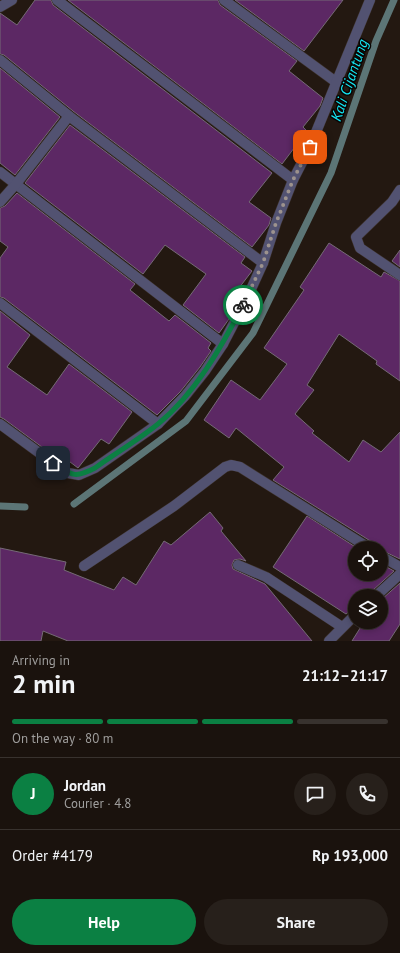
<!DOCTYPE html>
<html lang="en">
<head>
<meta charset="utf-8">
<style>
	:root { --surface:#1a120d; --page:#27201b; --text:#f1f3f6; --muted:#9f9e9d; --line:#38322e; --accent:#0b8043 }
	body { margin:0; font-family:"PT Sans",sans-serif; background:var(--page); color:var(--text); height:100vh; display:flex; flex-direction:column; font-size:15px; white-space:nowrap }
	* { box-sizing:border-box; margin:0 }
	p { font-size:13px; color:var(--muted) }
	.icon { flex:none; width:22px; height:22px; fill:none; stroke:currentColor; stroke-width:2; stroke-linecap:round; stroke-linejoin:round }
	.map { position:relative; height:641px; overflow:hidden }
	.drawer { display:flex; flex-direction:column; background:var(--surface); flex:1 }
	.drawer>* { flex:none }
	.buttons { position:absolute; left:348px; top:541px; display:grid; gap:8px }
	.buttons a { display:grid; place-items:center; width:40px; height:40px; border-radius:50%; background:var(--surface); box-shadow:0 2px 6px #0003,0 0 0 1px var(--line); font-size:20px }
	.pin { position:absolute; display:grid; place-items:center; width:34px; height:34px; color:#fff; margin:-17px; border-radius:8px; box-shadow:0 2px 6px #0006 }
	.courier { position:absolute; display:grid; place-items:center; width:40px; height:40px; margin:-20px; border:3px solid #0b8043; border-radius:50%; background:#fff; color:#222; box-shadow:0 1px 5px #0007 }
	.overview em { font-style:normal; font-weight:700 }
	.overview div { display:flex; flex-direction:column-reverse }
	.overview { display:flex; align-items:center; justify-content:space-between; height:68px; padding:0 12px }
	h1 { font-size:26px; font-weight:700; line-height:30px }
	.bar { display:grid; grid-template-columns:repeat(4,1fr); gap:6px 4px; align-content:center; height:48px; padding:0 12px }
	.bar i { height:5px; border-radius:3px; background:var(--line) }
	.bar .selected { background:var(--accent) }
	.bar p { grid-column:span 4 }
	.line { display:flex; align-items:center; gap:10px; padding:0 12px; border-top:1px solid var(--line) }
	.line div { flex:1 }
	.round { display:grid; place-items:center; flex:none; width:42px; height:42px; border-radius:21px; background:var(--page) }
	.cta { display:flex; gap:8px; margin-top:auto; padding:8px 12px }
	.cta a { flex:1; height:46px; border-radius:24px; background:var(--accent); color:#fff; font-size:16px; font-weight:700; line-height:46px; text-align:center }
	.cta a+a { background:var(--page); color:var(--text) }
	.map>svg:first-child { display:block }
</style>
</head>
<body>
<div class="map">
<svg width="400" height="641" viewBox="0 0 400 641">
	<rect width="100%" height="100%" fill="#231811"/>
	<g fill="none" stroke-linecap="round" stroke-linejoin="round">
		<g stroke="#5c7576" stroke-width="7">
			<polyline points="74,504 186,421 253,333 331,173 376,41 394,0"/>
			<polyline points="0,506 25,507"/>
		</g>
	</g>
	<g fill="#5c2864" stroke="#756a76">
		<polygon points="35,0 51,0 53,5 272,173 249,202 271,218 269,225 252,247 73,111 4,55 0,54 0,13 17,25"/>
		<polygon points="68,0 218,0 220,5 297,61 289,71 323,98 320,106 303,127 307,131 282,164"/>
		<polygon points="235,0 343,0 304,51"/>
		<polygon points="0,68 60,117 15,175 0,163"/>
		<polygon points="70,125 245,257 241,263 252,271 232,297 238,301 229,319 219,333 183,305 206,274 165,245 143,274 25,183"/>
		<polygon points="17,193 135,284 130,290 169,321 175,315 211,343 208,348 211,351 200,367 180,392 157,415 4,298 0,297 0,258 8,247 0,241 0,208 5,206"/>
		<polygon points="329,243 381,277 384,272 400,281 400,381 376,364 377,361 339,334 307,385 314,390 295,414 314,431 312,433 349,462 363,440 381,452 400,432 400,559 381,550 381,548 375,548 372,542 273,480 284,467 236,428 229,438 204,420 231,380 260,400 287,364 264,348 304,290 300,287"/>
		<polygon points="400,250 400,267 392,261"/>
		<polygon points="0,311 30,335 7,367 47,395 69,364 132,412 109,444 101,439 78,468 53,449 50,453 4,419 0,417"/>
		<polygon points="210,512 223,528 221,531 246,561 240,559 234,560 232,565 233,569 265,584 312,641 68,641 43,631 41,641 0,641 0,548 66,562 64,570 114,590 123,577 136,585 164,541 171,545"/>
		<polygon points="307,516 357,548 355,548 355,574 381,574 381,564 394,571 372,591 370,596 355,596 355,609 351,610 346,614 273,567"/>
		<polygon points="400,583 400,624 389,641 352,641 362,625 358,622 381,622 381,600"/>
	</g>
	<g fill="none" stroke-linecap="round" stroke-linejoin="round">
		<g stroke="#3d322c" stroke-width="11">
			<g id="minor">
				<polyline points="57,0 293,180"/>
				<polyline points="224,0 336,82"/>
				<polyline points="0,7 12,0"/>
				<polyline points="0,60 69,116 263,263"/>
				<polyline points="0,172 223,344"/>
				<polyline points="400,190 392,202 356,237 360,248 400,275"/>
				<polyline points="0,202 16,184 69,116"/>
				<polyline points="0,303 158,424"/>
				<polyline points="0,424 53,463 68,473 79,475 95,468 158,424 185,396 205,371 223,344 247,298 263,263 276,223 293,180 310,147 370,0"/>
				<polyline points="381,556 400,567"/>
				<polyline points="238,565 266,577 342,627"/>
				<polyline points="84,566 174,506 225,467 231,465 240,467 369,548"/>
				<polyline points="376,596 400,574"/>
				<polyline points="329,641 355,615"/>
			</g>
		</g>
		<use href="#minor" stroke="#525271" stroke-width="10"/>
	</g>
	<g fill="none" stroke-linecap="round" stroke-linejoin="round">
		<polyline stroke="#9d938e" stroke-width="4" stroke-dasharray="0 7.2" points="243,305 263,263 276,223 293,180 310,147"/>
		<path stroke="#0b8043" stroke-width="5" d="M53 463C72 475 74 479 95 468 116 453 138 440 158 424 195 394 222 346 243 305"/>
	</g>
	<g text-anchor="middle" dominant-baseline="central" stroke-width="3" stroke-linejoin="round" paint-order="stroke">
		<g font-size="15" font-style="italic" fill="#14e8f6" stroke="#090503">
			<text transform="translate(349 80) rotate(-71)">Kali Cijantung</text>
		</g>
	</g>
</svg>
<div class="buttons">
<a><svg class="icon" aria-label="locate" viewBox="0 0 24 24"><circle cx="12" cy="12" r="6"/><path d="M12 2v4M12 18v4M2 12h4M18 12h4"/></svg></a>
<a><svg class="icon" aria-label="layers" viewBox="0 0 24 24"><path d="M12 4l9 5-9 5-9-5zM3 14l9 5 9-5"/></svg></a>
</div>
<div class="pin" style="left:310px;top:147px;background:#ea580c"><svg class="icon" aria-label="bag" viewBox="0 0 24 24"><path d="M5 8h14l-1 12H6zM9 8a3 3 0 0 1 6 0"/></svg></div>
<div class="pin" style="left:53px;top:463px;background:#1f2937"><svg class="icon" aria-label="home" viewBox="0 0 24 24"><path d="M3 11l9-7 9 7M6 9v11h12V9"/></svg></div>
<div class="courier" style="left:243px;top:305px"><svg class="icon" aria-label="bike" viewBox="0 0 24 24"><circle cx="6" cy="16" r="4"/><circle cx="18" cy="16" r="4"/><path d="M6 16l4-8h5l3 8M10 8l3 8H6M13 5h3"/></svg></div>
</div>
<section class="drawer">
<div class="overview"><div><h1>2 min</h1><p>Arriving in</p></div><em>21:12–21:17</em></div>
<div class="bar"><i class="selected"></i><i class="selected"></i><i class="selected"></i><i></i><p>On the way · 80 m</p></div>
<div class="line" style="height:72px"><b class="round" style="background:var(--accent);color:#fff">J</b><div><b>Jordan</b><p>Courier · 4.8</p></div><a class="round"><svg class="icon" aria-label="chat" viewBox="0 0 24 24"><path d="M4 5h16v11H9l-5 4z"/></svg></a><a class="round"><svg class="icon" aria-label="phone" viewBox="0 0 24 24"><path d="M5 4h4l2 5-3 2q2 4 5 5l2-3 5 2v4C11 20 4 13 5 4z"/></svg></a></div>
<div class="line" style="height:52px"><div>Order #4179</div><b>Rp 193,000</b></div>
<div class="cta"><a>Help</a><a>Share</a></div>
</section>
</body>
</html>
